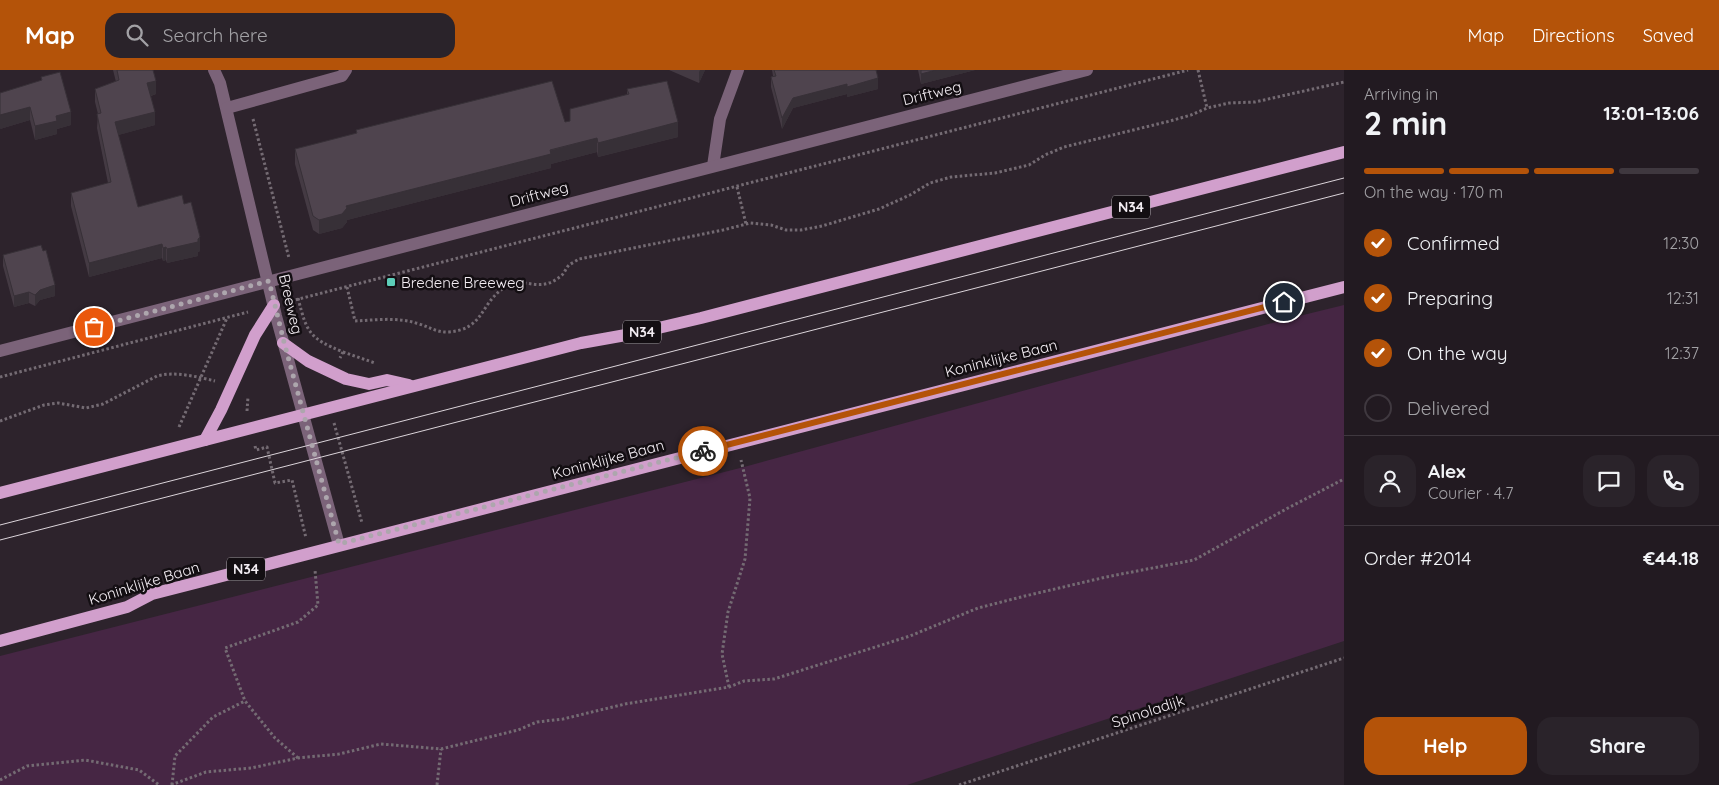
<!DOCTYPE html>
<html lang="en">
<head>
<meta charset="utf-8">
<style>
	:root { --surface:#221a21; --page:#2a232a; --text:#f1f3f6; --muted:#a2a1a5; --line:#3f383f; --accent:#b45309 }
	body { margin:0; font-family:Quicksand,sans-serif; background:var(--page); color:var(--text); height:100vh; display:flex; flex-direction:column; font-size:19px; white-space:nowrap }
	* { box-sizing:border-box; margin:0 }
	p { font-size:16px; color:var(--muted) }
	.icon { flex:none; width:28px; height:28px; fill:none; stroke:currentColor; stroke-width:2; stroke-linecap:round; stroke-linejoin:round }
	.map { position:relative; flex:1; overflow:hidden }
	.side { display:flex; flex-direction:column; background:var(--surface); width:375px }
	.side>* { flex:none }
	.pin { position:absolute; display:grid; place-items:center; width:42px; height:42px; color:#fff; margin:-21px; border:2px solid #fff; border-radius:50%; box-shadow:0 1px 5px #0007 }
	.courier { position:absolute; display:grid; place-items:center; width:50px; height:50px; margin:-25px; border:4px solid #b45309; border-radius:50%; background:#fff; color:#222; box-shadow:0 1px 6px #0007 }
	.headline em { font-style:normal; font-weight:800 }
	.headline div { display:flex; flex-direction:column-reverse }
	.headline { display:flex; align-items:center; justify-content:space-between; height:85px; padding:0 20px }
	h1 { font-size:32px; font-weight:800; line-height:38px }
	.bar { display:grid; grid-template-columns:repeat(4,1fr); gap:8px 5px; align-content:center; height:60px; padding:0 20px }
	.bar i { height:6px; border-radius:4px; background:var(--line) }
	.bar .on { background:var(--accent) }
	.bar p { grid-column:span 4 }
	.line { display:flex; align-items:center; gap:12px; padding:0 20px; border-top:1px solid var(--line) }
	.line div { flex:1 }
	.round { display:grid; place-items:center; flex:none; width:52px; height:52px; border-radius:15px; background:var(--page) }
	ol { padding:0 20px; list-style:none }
	li { display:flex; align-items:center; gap:15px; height:55px }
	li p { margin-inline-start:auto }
	li .icon { padding:5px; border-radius:50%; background:var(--accent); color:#fff; stroke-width:4 }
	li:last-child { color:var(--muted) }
	li i { width:28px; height:28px; border:2px solid var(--line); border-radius:50% }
	.primary-button { display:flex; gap:10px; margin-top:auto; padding:10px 20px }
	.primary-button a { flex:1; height:58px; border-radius:15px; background:var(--accent); color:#fff; font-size:20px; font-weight:800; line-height:58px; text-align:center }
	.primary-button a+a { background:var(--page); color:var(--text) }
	header { display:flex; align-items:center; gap:30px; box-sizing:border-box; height:70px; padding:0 25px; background:var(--accent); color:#fff }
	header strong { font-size:24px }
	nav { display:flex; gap:28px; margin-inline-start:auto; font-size:18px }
	.search { width:350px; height:45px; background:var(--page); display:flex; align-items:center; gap:12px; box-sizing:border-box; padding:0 18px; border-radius:15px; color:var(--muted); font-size:19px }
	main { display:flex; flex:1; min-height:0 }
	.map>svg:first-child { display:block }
</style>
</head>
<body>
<header>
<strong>Map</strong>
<div class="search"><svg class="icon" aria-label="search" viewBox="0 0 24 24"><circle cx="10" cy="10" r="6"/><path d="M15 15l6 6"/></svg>Search here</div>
<nav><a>Map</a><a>Directions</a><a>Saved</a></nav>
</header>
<main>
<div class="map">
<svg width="1344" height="715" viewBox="0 0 1344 715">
	<rect width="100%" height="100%" fill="#2d232c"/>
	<polygon fill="#462644" points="1344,235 1344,571 907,715 0,715 0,586 744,397 1287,249"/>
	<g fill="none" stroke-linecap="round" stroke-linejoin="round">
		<g stroke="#746b73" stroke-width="3" stroke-dasharray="2.5 2.5" stroke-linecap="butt">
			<polyline points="1198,0 1207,38"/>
			<polyline points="253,49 289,188"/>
			<polyline points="737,117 746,154"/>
			<path d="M347 217 355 251C375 250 397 247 416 253 428 256 437 263 449 262 483 259 480 236 501 220 520 205 532 219 549 213 553 212 560 207 562 205 565 202 566 198 569 195 572 193 576 191 579 189L723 160 750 153 771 155 786 160H801L822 156 879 139 910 125 930 113 951 107 995 103 1029 95 1045 85 1064 77 1170 51 1191 45 1207 38 1229 33 1255 32 1344 12"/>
			<path d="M298 228C307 263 309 268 343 282L340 288"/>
			<polyline points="291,231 1188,0"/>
			<polyline points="343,282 375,293"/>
			<polyline points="0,307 248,242"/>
			<polyline points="247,341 248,327"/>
			<path d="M0 351 44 335 58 333 86 338 103 334 157 306C175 301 198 307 215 311"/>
			<polyline points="334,353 362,453"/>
			<polyline points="179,357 227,248"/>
			<polyline points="255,376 256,380 267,377 275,413 292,410 306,468"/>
			<polyline points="729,617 722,584 728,542 745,489 750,428 741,390"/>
			<polyline points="298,688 275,668 245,631 225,578 298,552 318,535 315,500"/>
			<polyline points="0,710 27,696 85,690 139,700 159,715"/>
			<polyline points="171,715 206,702 251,698 298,688 339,684 381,674 441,679 518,660 537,652 563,649 625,634 729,617 744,611 774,609 910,566 978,538 1025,526 1106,507 1194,490 1288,438 1344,409"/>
			<polyline points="172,715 175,686 213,647 245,631"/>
			<polyline points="437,715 441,679"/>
			<polyline points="959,715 1344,588"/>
		</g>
		<g stroke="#7b6379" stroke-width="12">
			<polyline points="214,0 220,13 276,246 339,475"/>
			<polyline points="227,38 342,6 346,0"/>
			<polyline points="713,96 720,49 738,0"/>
			<polyline points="0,281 1087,0"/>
		</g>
		<g stroke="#d19fcc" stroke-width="12">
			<polyline points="283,273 308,291 346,309 369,314 387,310 409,315"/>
			<polyline points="205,370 221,340 255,265 274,235"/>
			<polyline points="0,423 581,273 637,263 701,248 1344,82"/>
			<polyline points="0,571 127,537 152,524 1344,217"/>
		</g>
		<g stroke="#dbd4da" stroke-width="1">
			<polyline points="0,455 1344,108"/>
			<polyline points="0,470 1344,123"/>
		</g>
	</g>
	<g fill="#443a43">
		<polygon points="113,0 153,0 156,24 151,26 155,55 118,65 138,137 184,134 200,181 198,182 198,186 167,193 166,190 163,191 162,188 89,207 71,136 71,123 108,113 97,58 98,44 95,32 95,19 116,12"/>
		<polygon points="669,0 705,0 699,13"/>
		<polygon points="772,0 876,0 878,19 847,27 847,24 793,38 782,59 771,17 771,7 773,6"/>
		<polygon points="918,0 975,0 921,14"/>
		<polygon points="41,7 71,55 57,59 57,64 35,70 30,50 0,59 41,11"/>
		<polygon points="627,19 678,67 598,87 597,82 551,94 551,98 347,150 347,152 342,158 319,164 313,160 295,94 295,79 356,64 356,60 565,52 570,52 570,39 627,25"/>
		<polygon points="3,185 55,226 40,230 35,236 29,233 14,237 3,196"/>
	</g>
	<g fill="#373037">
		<polygon points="700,0 705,0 699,13 699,2"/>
		<polygon points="936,0 975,0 921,14 921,4"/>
		<polygon points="878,8 878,19 847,27 847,17"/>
		<polygon points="156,11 156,24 147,27 147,13"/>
		<polygon points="847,14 847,24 793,38 782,59 782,48 793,28"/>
		<polygon points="30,37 30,50 0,59 0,45"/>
		<polygon points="71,42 71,55 57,59 57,64 35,70 35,56 56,46"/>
		<polygon points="155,42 155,55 115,66 115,52"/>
		<polygon points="678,52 678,67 598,87 598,73"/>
		<polygon points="597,68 597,82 551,94 551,98 347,150 347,152 342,158 319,164 319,150 346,136"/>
		<polygon points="200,167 200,181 198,182 198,186 167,193 167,179"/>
		<polygon points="162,174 162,188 89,207 89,193"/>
		<polygon points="166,177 166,190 163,191 163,178"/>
		<polygon points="55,215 55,226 40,230 35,236 35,225 40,220"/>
		<polygon points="29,222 29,233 14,237 14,226"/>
	</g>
	<g fill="#4f444e" stroke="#373037">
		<polygon points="117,0 153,0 156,11 147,13 155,42 115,52 138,137 182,125 184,134 191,132 200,167 198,169 198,172 167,179 166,177 163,178 162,174 89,193 71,123 111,112 97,44 101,43 95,19 119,10"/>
		<polygon points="774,0 876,0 878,8 847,17 847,14 793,28 782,48 771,7 776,6"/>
		<polygon points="921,0 936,0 921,4"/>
		<polygon points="60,2 71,42 56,46 57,51 35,56 30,37 0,45 0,23 42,10 41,7"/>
		<polygon points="552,11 565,52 570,51 570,39 629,24 627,19 667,11 678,52 598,73 597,68 550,80 551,84 346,136 347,138 342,144 319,150 313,146 295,79 357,63 356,60"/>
		<polygon points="41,175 43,181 46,180 55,215 40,220 35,225 29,222 14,226 3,185"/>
	</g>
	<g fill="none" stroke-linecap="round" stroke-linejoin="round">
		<polyline stroke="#ada6ad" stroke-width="5" stroke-dasharray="0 9" points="94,257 269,211 284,272 339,474 703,381"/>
		<polyline stroke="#b45309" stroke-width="6" points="703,381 1284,232"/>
	</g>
	<rect fill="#5dceb9" stroke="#130e12" stroke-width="2" x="386" y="207" width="10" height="10" rx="2.5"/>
	<g text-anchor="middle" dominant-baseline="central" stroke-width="5" stroke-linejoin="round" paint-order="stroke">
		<g fill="#130e12" stroke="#afa9af" stroke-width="1">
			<rect x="1112" y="125.5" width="38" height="23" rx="4"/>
			<rect x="623" y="250.5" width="38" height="23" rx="4"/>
			<rect x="227" y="487.5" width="38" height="23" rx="4"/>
		</g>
		<g font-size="14" font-weight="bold" fill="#f2ecf2">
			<text x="1131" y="137">N34</text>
			<text x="642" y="262">N34</text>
			<text x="246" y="499">N34</text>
		</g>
		<g font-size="15" fill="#f2ecf2" stroke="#130e12">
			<text transform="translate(932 23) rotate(-14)">Driftweg</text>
			<text transform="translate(539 124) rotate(-15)">Driftweg</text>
			<text transform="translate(291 234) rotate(77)">Breeweg</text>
			<text transform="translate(1001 288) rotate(-14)">Koninklijke Baan</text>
			<text transform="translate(608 389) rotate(-15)">Koninklijke Baan</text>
			<text transform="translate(144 513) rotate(-17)">Koninklijke Baan</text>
			<text transform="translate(1148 641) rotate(-18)">Spinoladijk</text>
		</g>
		<g font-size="15" fill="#f2ecf2" stroke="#130e12" text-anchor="start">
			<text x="401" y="212">Bredene Breeweg</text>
		</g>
	</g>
</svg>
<div class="pin" style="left:94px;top:257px;background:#ea580c"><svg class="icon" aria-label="bag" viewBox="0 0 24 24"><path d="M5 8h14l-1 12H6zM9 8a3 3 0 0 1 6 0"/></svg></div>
<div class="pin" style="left:1284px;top:232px;background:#1f2937"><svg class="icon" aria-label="home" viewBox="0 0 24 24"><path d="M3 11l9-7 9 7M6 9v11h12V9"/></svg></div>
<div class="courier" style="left:703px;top:381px"><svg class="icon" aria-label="bike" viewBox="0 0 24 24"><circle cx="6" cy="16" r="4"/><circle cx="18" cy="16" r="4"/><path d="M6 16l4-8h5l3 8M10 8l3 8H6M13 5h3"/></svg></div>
</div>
<section class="side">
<div class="headline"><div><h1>2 min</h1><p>Arriving in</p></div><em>13:01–13:06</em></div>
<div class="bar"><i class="on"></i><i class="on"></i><i class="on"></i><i></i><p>On the way · 170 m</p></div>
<ol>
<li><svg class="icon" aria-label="check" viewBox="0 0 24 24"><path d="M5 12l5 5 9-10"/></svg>Confirmed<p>12:30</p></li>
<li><svg class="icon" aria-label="check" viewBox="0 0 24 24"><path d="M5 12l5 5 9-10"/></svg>Preparing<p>12:31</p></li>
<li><svg class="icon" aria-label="check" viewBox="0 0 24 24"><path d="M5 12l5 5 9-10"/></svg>On the way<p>12:37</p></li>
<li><i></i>Delivered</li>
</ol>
<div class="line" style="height:90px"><a class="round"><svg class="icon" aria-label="person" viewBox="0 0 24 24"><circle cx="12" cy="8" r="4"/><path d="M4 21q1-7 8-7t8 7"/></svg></a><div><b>Alex</b><p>Courier · 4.7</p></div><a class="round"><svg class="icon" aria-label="chat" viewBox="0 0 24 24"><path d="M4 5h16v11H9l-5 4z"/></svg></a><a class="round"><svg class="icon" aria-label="phone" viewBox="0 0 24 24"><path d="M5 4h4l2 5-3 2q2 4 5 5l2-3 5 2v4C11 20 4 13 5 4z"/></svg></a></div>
<div class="line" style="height:65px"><div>Order #2014</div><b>€44.18</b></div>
<div class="primary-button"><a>Help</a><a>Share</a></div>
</section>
</main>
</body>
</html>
